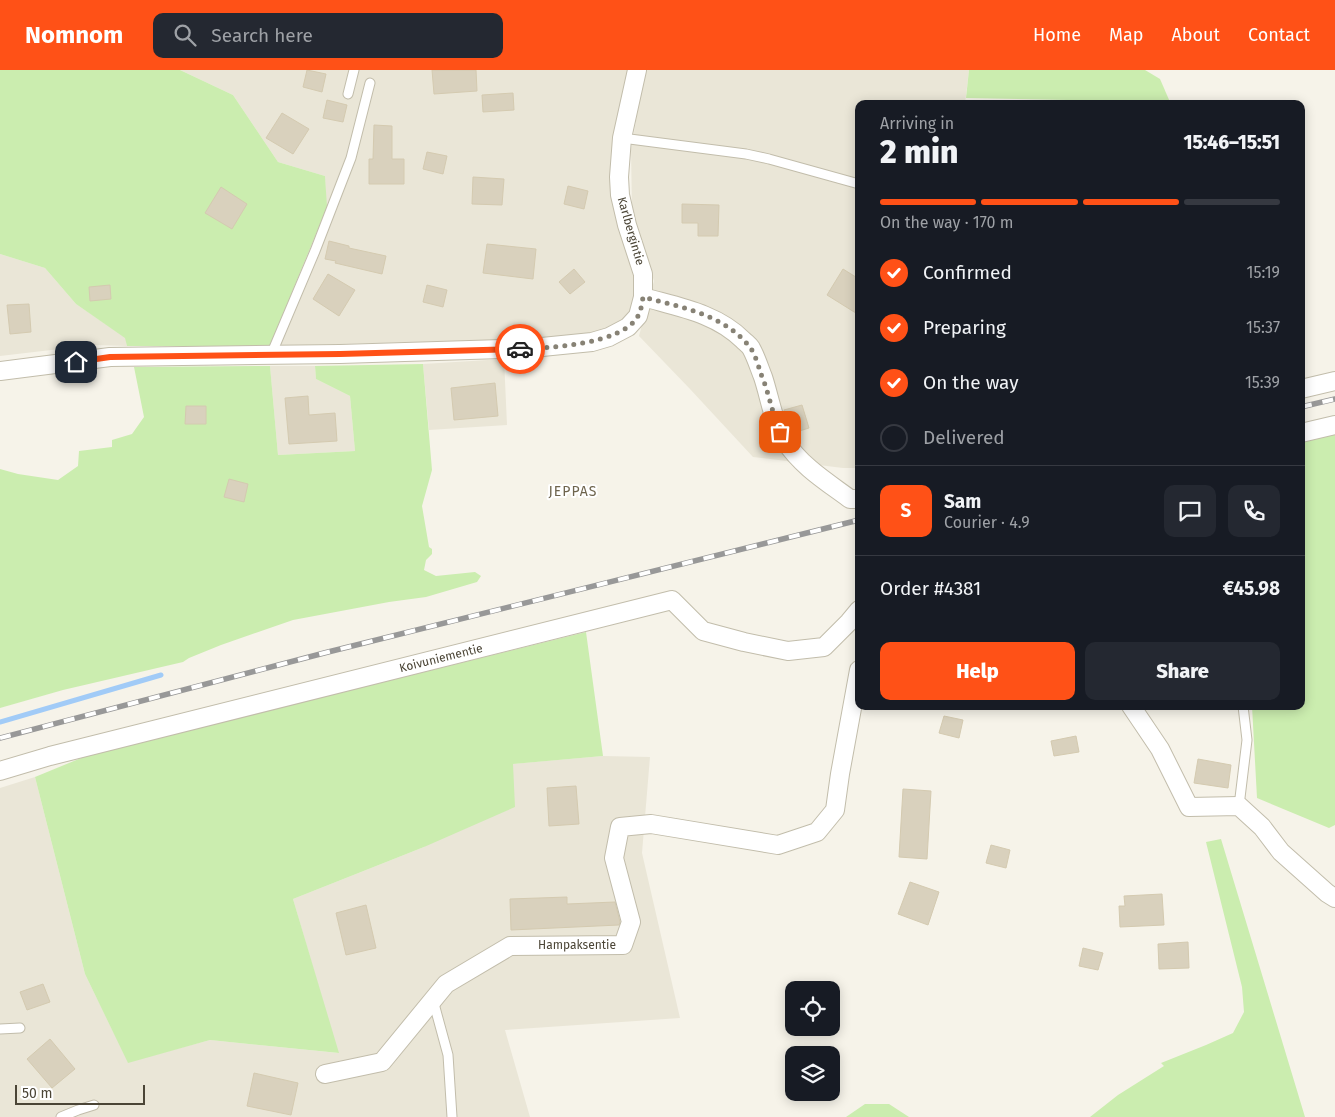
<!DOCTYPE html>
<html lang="en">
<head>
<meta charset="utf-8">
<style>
	:root { --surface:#171b24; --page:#242831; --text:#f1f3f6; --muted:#9ea1a6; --line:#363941; --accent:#ff5117 }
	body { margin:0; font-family:"Fira Sans",sans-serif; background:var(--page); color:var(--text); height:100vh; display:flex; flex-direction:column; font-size:19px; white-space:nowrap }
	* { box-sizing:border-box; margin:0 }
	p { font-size:16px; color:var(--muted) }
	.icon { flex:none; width:28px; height:28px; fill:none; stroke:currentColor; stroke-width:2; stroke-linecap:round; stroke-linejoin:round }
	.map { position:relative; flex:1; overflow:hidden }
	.side { position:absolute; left:855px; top:30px; width:450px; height:610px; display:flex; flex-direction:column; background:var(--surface); border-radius:10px; box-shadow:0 2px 12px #0003 }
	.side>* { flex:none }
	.buttons { position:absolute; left:785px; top:911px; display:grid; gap:10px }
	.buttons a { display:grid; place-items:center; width:55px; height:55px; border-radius:10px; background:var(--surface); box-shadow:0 2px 12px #0003; font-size:25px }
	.scale { position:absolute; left:15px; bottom:12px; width:130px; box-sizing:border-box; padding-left:5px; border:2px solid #4b4536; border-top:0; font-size:14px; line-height:18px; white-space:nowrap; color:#4b4536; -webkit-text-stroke:4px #fff; paint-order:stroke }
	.pin { position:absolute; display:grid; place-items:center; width:42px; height:42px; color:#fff; margin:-21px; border-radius:10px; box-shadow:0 2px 8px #0006 }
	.courier { position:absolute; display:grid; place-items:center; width:50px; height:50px; margin:-25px; border:4px solid #ff5117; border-radius:50%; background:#fff; color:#222; box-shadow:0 1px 6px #0007 }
	.overview em { font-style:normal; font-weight:800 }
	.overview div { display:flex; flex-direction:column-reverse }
	.overview { display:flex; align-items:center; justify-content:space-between; height:85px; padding:0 25px }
	h1 { font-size:32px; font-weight:800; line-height:38px }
	.bar { display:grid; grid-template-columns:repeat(4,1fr); gap:8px 5px; align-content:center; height:60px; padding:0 25px }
	.bar i { height:6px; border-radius:4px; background:var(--line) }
	.bar .on { background:var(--accent) }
	.bar p { grid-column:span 4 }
	.line { display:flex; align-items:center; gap:12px; padding:0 25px; border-top:1px solid var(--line) }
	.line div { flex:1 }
	.round { display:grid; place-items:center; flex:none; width:52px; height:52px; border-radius:10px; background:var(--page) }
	ol { padding:0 25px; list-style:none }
	li { display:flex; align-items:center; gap:15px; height:55px }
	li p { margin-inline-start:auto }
	li .icon { padding:5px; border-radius:50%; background:var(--accent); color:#fff; stroke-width:4 }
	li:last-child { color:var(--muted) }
	li i { width:28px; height:28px; border:2px solid var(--line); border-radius:50% }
	.button { display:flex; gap:10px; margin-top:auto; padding:10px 25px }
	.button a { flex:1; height:58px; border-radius:10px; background:var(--accent); color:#fff; font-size:20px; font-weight:800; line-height:58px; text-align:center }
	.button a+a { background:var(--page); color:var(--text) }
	header { display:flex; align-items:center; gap:30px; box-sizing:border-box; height:70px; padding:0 25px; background:var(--accent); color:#fff }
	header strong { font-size:24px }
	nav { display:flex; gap:28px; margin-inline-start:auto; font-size:18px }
	.search { width:350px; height:45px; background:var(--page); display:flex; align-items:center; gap:12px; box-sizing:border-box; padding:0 18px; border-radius:10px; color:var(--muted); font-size:19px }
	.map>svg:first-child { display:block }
</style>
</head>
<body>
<header>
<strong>Nomnom</strong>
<div class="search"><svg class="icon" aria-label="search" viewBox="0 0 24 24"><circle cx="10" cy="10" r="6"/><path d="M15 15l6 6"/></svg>Search here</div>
<nav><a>Home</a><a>Map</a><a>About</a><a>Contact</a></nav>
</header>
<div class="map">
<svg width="1335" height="1047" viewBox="0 0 1335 1047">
	<rect width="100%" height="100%" fill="#f6f3e9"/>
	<g fill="#eae6d7">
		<polygon points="180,0 628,0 613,67 610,115 618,151 636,206 636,227 630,242 622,250 606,259 591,263 532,269 270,276 326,137 325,106 278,92 233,25"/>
		<polygon points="645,0 969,0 965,34 859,34 859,398 843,398 753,387 690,319 639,266 654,211 632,142 631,79"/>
		<polygon points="0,184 45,198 76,234 126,268 127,276 94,275 0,286"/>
		<polygon points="504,289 507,355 429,360 423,294"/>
		<polygon points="270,296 315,296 316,309 350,326 355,381 278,385"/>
		<polygon points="603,686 650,687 642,783 680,948 505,960 530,1047 0,1047 0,718 35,707 85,904 128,992 210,970 338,983 293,829 424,777 512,694"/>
	</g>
	<g fill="#cbedaf">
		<polygon points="0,0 180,0 233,25 278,92 325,106 327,137 270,276 127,276 125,268 76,234 45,198 0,184"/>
		<polygon points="969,0 1145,0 1160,9 1170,32 966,28"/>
		<polygon points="423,294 432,400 422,436 429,477 432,479 432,484 426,490 424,500 436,506 475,502 481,506 477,512 426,527 389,532 293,550 221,575 189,588 183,592 63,620 0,638 0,399 18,404 58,410 78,396 79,381 112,377 112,370 132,364 144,347 134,297 270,296 278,385 355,381 350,326 316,309 315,296"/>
		<polygon points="1335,362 1335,755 1329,758 1257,728 1252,636 1301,636 1301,370"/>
		<polygon points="586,562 603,686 513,694 515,737 424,777 293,829 339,983 210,970 128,993 85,904 35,707 86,686"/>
		<polygon points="1221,769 1305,1047 1090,1047 1118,1025 1164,996 1161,993 1206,975 1233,963 1244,942 1242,917 1206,772"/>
		<polygon points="865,1034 889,1034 909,1047 846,1047"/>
	</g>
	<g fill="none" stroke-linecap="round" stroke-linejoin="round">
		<polyline stroke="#a1cbf7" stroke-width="5" points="0,652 161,605"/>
	</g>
	<g fill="#d9d1bd" stroke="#d4cab0">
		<polygon points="307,0 326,4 322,22 303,17"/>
		<polygon points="432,0 476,0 477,21 434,24"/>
		<polygon points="513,23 514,40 483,42 482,25"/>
		<polygon points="327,30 347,35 343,52 323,48"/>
		<polygon points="282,43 309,59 293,84 266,68"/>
		<polygon points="374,55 392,56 392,89 404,89 404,114 369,114 369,89 373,89"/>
		<polygon points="427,82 447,86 443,104 423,99"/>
		<polygon points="473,107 504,109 502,135 472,134"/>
		<polygon points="568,116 588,121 584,139 564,134"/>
		<polygon points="221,117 247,134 232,159 205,143"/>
		<polygon points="682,134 719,135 718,166 698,166 698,153 682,153"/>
		<polygon points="329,171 349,176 349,178 386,186 382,204 335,193 336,191 325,189"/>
		<polygon points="487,174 536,179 533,209 483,203"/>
		<polygon points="574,199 585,212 570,224 559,212"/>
		<polygon points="843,199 859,209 859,245 827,225"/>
		<polygon points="328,204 355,220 339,246 313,229"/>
		<polygon points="110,215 111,229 90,231 89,217"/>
		<polygon points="427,215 447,220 443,237 423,232"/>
		<polygon points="29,234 31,262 10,264 7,235"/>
		<polygon points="495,313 498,346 454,350 451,318"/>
		<polygon points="308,326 309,345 335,343 337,371 289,374 285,328"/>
		<polygon points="802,335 809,358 793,363 789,355 784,340"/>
		<polygon points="186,336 206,336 206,354 185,354"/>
		<polygon points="229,409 248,414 244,432 224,427"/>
		<polygon points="944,646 963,650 959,668 939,663"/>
		<polygon points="1076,666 1079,682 1054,686 1051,671"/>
		<polygon points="1198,689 1231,695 1228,718 1194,713"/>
		<polygon points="576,716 579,754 549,756 547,718"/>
		<polygon points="903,719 931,721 927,789 899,787"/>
		<polygon points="991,775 1010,780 1006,798 986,793"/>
		<polygon points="910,812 939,822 928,855 898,844"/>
		<polygon points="1162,824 1164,855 1120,857 1119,836 1125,836 1124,826"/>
		<polygon points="567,827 567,834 615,832 620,852 619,855 511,860 510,829"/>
		<polygon points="366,835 376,878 346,885 336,843"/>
		<polygon points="1188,872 1189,898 1159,899 1158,874"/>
		<polygon points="1083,878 1103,883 1098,900 1079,896"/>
		<polygon points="43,914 50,932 27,940 20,922"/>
		<polygon points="50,969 75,999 52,1018 27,989"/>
		<polygon points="254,1003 298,1013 291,1045 247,1036"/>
	</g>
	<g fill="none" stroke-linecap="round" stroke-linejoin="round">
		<g stroke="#c2bdab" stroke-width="11">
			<g id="service">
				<polyline points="348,24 354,0"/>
				<polyline points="622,68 746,84 769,89 859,114"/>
				<polyline points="271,285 315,181 351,88 370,13"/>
				<polyline points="1239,736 1247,670 1243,636"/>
				<polyline points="433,930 448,985 452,1047"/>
				<polyline points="0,959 20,958"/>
				<polyline points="61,1047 78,1040 94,1035"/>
			</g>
		</g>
		<g stroke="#c2bdab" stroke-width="20">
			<g id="minor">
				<path d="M643 227C678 237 716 243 743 270 746 273 749 275 751 278 756 287 759 297 763 307 770 328 773 352 785 371 801 396 827 412 850 429H859"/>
				<polyline points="0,301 110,287 340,284 532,278 592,272 609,267 628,257 638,246 643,227 643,204 627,155 620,125 619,107 622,68 637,0"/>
				<polyline points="1301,319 1335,311"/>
				<polyline points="1301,363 1335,355"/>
				<polyline points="1131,636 1160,679 1189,737 1239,736 1262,757 1281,782 1327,823 1335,828"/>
				<polyline points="0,701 50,686 672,530 703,561 744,572 788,581 824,577 849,552 859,540"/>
				<polyline points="325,1004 382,992 446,914 510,876 623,875 631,852 614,788 620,757 651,754 778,775 817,762 835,740 840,704 859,600"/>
			</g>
		</g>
		<use href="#service" stroke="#fff" stroke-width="9"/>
		<use href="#minor" stroke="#fff" stroke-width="18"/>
		<g stroke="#989898" stroke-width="5.5">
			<g id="rail">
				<polyline points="1301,337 1335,329"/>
				<polyline points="0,668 328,582 859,450"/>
			</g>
		</g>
		<use href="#rail" stroke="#fff" stroke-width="4" stroke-dasharray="11" stroke-linecap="butt"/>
	</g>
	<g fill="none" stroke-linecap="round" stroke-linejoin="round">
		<path stroke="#878275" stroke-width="5" stroke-dasharray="0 9" d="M520 279C550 278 623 274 638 246 641 241 642 233 643 227 680 237 723 244 749 276 755 283 758 295 761 304 769 323 772 343 780 362"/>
		<polyline stroke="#ff5117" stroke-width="6" points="76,292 110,287 340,284 520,279"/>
	</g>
	<g text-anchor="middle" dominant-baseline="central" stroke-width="4" stroke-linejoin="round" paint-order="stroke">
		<g font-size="12" fill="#4b4536" stroke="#fff">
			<text transform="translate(631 161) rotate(74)">Karlbergintie</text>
			<text transform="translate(441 588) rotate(-14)">Koivuniementie</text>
			<text x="577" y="875">Hampaksentie</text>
		</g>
		<g font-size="14" letter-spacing="1" fill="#6e644d" stroke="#fff">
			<text x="573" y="421">JEPPAS</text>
		</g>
	</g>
</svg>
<div class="buttons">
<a><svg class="icon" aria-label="locate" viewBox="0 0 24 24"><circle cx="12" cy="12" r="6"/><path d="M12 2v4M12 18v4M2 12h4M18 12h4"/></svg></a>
<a><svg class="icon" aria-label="layers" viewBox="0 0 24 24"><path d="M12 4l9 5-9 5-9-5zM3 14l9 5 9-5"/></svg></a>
</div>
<div class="scale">50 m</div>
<div class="pin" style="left:780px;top:362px;background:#ea580c"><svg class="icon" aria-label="bag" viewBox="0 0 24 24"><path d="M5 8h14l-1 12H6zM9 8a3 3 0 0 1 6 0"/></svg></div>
<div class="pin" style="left:76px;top:292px;background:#1f2937"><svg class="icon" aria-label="home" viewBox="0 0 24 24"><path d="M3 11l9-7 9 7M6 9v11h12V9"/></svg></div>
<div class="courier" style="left:520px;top:279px"><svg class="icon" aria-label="car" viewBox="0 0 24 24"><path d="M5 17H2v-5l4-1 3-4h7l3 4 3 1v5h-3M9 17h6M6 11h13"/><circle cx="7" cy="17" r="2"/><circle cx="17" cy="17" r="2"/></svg></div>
<section class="side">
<div class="overview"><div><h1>2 min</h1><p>Arriving in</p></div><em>15:46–15:51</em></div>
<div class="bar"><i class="on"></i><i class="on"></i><i class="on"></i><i></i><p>On the way · 170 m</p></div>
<ol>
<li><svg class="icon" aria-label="check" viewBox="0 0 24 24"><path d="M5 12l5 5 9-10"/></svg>Confirmed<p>15:19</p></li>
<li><svg class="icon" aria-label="check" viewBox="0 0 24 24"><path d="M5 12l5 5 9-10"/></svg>Preparing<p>15:37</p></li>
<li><svg class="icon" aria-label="check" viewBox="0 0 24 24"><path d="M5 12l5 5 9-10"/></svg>On the way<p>15:39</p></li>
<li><i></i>Delivered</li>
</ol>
<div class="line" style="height:90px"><b class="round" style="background:var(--accent);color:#fff">S</b><div><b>Sam</b><p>Courier · 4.9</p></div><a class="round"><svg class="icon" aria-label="chat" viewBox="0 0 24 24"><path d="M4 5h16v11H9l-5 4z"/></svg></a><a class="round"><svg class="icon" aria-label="phone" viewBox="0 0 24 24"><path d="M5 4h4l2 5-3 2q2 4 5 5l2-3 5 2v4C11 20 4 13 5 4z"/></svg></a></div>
<div class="line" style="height:65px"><div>Order #4381</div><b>€45.98</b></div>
<div class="button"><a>Help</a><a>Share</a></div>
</section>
</div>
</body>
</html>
